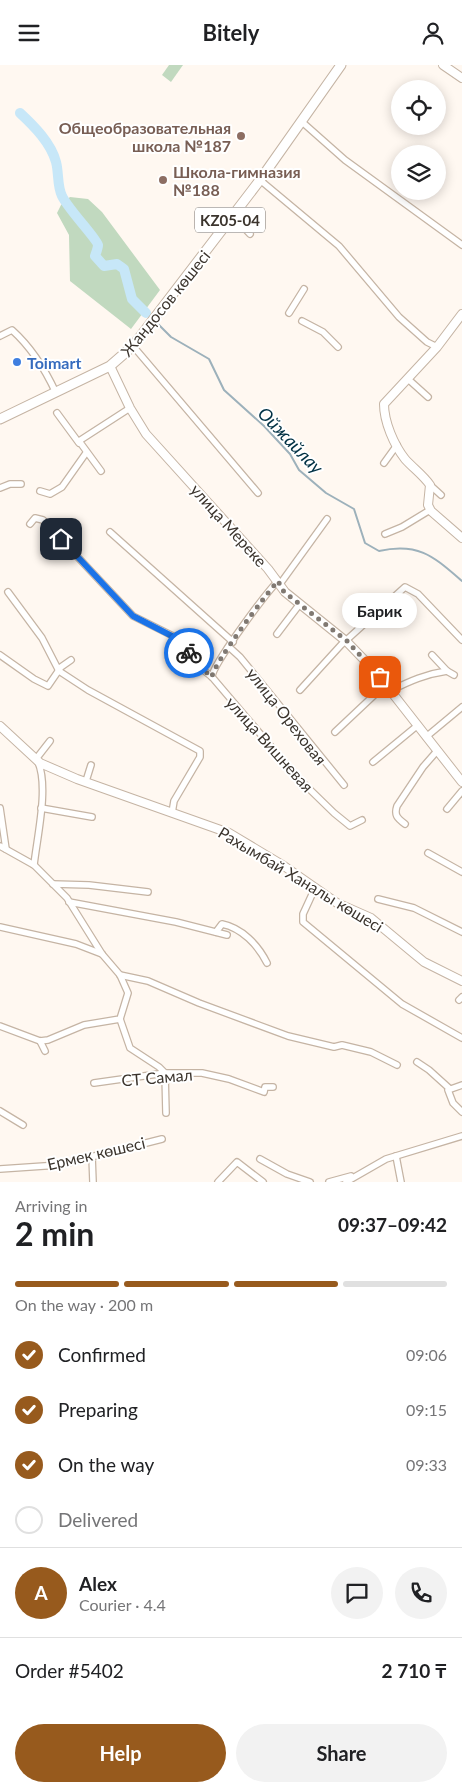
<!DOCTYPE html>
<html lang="en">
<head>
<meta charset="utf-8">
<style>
	:root { --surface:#fff; --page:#f2f2f2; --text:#202124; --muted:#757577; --line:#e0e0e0; --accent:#975a1d }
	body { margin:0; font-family:Lato,sans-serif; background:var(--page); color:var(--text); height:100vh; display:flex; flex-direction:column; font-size:19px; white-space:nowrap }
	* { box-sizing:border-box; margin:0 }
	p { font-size:16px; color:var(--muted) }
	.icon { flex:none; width:28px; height:28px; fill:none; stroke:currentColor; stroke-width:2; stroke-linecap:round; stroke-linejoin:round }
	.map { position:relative; height:1117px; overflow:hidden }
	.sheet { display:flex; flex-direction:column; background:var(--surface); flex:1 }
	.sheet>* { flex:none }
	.fabs { position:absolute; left:391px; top:15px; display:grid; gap:10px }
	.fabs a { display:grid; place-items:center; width:55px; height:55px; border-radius:50%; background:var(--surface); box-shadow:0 2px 12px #0003; font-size:25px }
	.pin { position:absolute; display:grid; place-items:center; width:42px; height:42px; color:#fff; margin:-21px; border-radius:10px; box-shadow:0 2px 8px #0006 }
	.courier { position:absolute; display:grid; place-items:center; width:50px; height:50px; margin:-25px; border:4px solid #1a73e8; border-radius:50%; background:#fff; color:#222; box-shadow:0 1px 6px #0007 }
	.bubble { position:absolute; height:35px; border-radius:18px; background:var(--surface); box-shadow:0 2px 12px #0003; font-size:16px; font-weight:700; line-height:35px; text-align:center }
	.headline em { font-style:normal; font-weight:700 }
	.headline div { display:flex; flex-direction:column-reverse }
	.headline { display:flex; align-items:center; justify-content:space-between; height:85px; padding:0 15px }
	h1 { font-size:32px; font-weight:700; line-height:38px }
	.bar { display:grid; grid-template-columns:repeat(4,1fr); gap:8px 5px; align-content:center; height:60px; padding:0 15px }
	.bar i { height:6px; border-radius:4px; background:var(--line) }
	.bar .current { background:var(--accent) }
	.bar p { grid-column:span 4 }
	.line { display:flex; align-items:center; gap:12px; padding:0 15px; border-top:1px solid var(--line) }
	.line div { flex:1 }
	.round { display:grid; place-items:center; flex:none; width:52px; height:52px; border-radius:26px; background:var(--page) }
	ol { padding:0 15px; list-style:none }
	li { display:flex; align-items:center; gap:15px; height:55px }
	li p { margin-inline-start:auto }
	li .icon { padding:5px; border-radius:50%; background:var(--accent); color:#fff; stroke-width:4 }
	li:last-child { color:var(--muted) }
	li i { width:28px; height:28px; border:2px solid var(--line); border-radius:50% }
	.primary-button { display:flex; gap:10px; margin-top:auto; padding:10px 15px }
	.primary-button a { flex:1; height:58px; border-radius:30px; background:var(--accent); color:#fff; font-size:20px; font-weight:700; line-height:58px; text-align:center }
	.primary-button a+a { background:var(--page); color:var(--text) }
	header { display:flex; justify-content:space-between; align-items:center; height:65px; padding:0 15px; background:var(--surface); font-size:22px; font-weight:700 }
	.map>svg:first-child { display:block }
</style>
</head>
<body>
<header><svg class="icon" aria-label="menu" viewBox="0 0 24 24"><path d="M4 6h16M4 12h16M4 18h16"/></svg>Bitely<svg class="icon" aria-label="person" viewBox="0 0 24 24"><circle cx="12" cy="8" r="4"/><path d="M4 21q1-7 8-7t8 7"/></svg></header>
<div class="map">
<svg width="462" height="1117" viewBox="0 0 462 1117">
	<rect width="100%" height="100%" fill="#fff8f1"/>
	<g fill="#c1d9bf">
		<polygon points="169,0 183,0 171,17 162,10"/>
		<polygon points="70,132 88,134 102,147 160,225 131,264 70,216 69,170 57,148 61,140"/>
	</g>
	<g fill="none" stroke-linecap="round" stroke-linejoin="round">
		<path stroke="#9db1bb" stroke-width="2" d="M158 259 171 272 209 294 224 325 264 361 290 389 299 405 326 428 354 444 365 478 379 486C419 477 434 492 462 516"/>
		<path stroke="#c7e7f8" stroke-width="10" d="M20 48C34 61 51 78 56 97 59 108 57 121 62 131 68 144 97 174 98 180 98 183 96 188 95 191L104 201 117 199 124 204 132 234 146 248"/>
		<g stroke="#c5b4a4" stroke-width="8">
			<g id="street">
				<polyline points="301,56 345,95 462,180"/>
				<polyline points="260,115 339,181 399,252 427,277 437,282"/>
				<polyline points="233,151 250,169"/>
				<polyline points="289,248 304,224"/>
				<polyline points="302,256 323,267 338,282"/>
				<path d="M0 271 12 265C32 283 45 304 56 328"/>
				<polyline points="133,281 258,428"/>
				<polyline points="408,314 428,332"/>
				<polyline points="57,348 79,378"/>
				<polyline points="384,398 397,380"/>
				<polyline points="101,406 79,376 130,343"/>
				<polyline points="430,420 441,430"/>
				<polyline points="0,423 10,419 21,419"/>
				<polyline points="40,426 50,429 62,422 86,388"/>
				<polyline points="30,459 35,453 43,455 133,551 173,571 186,583 197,600 212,612 296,711 334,748 350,761 362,755"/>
				<polyline points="110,467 233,577"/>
				<polyline points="385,469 402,462 430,445"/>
				<polyline points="280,519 327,454"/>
				<polyline points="8,527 42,573 59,606 88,625 200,686 200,692 174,736 172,748"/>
				<polyline points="277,569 299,540"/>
				<polyline points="229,582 240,592 344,720"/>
				<polyline points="0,590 34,614 48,621 61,602 71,595"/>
				<polyline points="432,590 447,606"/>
				<path d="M212 612C212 600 267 527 278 516"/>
				<polyline points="300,625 341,580 405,522 418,529 462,575"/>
				<path d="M392 625C410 616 426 609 447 606L454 610"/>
				<polyline points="335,667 386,619"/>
				<polyline points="426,672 462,642"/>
				<polyline points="36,694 50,676"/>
				<polyline points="373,697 418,660"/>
				<polyline points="86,716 91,700"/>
				<polyline points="0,743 6,784"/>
				<polyline points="41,743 92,752"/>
				<polyline points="447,744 462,726"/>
				<path d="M405 759C397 753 394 750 397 741L423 702 437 686"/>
				<polyline points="0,781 34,800 67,833 102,889 120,910 128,928 120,954 84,960 48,975 40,976 0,961"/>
				<polyline points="428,788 462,807"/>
				<path d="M34 800C37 772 49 722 38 697"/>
				<polyline points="53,819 89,820 148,827"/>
				<polyline points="315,823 303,849 303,857 402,939 462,973"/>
				<polyline points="378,834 414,843 462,867"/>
				<polyline points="69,837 176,857 227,870"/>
				<polyline points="0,862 76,879 102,889"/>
				<path d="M216 867 222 859C242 863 258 880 267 898"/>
				<polyline points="120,910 148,916 199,938 288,971 334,982 342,980 371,987 397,1000"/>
				<polyline points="459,935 462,932"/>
				<polyline points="120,954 130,983 159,1002 165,1008 166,1048"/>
				<polyline points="40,976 45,986"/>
				<polyline points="417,997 429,1005 450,1024"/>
				<polyline points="94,1018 165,1008 202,1008 229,1014 264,1027 265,1022 273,1022"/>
				<polyline points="462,1020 448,1025 453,1038 462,1047"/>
				<polyline points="0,1046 23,1060"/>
				<polyline points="92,1091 93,1117"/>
				<polyline points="396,1091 401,1117"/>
				<polyline points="260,1094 287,1109 310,1117"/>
				<polyline points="0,1104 59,1100 162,1074"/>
				<polyline points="218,1117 237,1097 263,1117"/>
				<polyline points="329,1117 351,1111"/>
				<polyline points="346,1117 386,1094 462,1071"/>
			</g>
		</g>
		<g stroke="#c5b4a4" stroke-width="10">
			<g id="secondary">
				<polyline points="443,0 462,13"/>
				<path d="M462 249 437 282 384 339C384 357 394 380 405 394 413 403 423 410 430 420L428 440 431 446 462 473"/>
				<polyline points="110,301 130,343 146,369 268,504 285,527 347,577 375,606 462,717"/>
				<polyline points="0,661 40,698 77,714 229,768 284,801 337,838 371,853 424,897 462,916"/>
			</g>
		</g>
		<g stroke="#c5b4a4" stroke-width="11">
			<polyline id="primary" points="0,354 110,301 133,281 260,115 341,0"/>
		</g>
		<use href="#street" stroke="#fff" stroke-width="5.5"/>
		<use href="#secondary" stroke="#fff" stroke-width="8"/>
		<use href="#primary" stroke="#fff" stroke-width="9"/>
	</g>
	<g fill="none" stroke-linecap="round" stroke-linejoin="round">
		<path stroke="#807972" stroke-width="5" stroke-dasharray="0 9" d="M189 588 197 600 212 612C213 599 267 528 278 516L284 527 347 576 380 612"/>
		<polyline stroke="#1a73e8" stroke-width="6" points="61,474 133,551 172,571 189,588"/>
	</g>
	<g fill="#8d6e63" stroke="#fff" stroke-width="2">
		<circle cx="241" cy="71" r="5"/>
		<circle cx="163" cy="115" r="5"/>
	</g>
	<circle fill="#3f7fe0" stroke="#fff" stroke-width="2" cx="17" cy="297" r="5"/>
	<g text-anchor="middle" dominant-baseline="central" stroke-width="4" stroke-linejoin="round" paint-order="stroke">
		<rect fill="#fff" stroke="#76716c" stroke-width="1" x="195" y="142.5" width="70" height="25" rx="4"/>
		<g font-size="15" font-weight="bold" fill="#3b342d">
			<text x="230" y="155">KZ05-04</text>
		</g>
		<g font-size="16" font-weight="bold" fill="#785e54" stroke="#fff" text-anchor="end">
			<text x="231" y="62">Общеобразовательная<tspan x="231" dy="18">школа №187</tspan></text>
			<text x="173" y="106" text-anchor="start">Школа-гимназия<tspan x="173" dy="18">№188</tspan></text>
		</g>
		<g font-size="16" fill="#3b342d" stroke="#fff">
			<text transform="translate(165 238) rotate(-51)">Жандосов көшесі</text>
			<text transform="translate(229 460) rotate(48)">улица Мереке</text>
			<text transform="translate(287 651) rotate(52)">улица Ореховая</text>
			<text transform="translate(270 679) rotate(48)">улица Вишневая</text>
			<text transform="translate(301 814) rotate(31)">Рахымбай Ханалы көшесі</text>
			<text transform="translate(157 1012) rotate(-5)">СТ Самал</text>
			<text transform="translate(96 1088) rotate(-13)">Ермек көшесі</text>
		</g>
		<g font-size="16" font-weight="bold" fill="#366cbe" stroke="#fff" text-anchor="start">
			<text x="27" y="297">Toimart</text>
		</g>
		<g font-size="18" font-style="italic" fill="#013144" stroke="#fff">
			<text transform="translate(291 375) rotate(46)">Ойжайлау</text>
		</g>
	</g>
</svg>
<div class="fabs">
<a><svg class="icon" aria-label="locate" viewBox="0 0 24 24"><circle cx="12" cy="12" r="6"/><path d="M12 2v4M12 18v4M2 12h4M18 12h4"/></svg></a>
<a><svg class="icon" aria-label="layers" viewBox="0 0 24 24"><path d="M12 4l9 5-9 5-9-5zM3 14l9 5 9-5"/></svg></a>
</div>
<div class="pin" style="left:380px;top:612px;background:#ea580c"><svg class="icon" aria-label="bag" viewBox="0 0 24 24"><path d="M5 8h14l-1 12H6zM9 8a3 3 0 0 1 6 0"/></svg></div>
<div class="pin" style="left:61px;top:474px;background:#1f2937"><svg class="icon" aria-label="home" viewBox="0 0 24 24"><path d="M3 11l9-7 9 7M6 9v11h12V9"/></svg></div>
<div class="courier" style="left:189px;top:588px"><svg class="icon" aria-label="bike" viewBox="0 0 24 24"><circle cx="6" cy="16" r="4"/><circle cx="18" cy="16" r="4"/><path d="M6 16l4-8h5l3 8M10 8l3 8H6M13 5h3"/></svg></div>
<div class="bubble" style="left:342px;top:528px;width:75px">Барик</div>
</div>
<section class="sheet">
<div class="headline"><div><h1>2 min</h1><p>Arriving in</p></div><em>09:37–09:42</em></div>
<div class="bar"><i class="current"></i><i class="current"></i><i class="current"></i><i></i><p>On the way · 200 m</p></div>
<ol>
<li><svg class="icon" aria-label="check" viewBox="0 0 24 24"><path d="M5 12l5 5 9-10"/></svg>Confirmed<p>09:06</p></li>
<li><svg class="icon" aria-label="check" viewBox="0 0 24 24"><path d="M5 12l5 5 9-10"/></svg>Preparing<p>09:15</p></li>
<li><svg class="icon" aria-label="check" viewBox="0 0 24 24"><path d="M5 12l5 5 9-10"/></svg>On the way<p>09:33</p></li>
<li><i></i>Delivered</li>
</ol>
<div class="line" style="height:90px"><b class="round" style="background:var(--accent);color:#fff">A</b><div><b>Alex</b><p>Courier · 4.4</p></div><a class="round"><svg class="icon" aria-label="chat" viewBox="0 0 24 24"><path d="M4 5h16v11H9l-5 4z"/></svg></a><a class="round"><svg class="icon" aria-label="phone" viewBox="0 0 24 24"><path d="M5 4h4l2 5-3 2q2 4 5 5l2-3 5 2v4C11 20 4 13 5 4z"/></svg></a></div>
<div class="line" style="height:65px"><div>Order #5402</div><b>2 710 ₸</b></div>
<div class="primary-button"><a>Help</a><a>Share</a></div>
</section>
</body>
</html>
